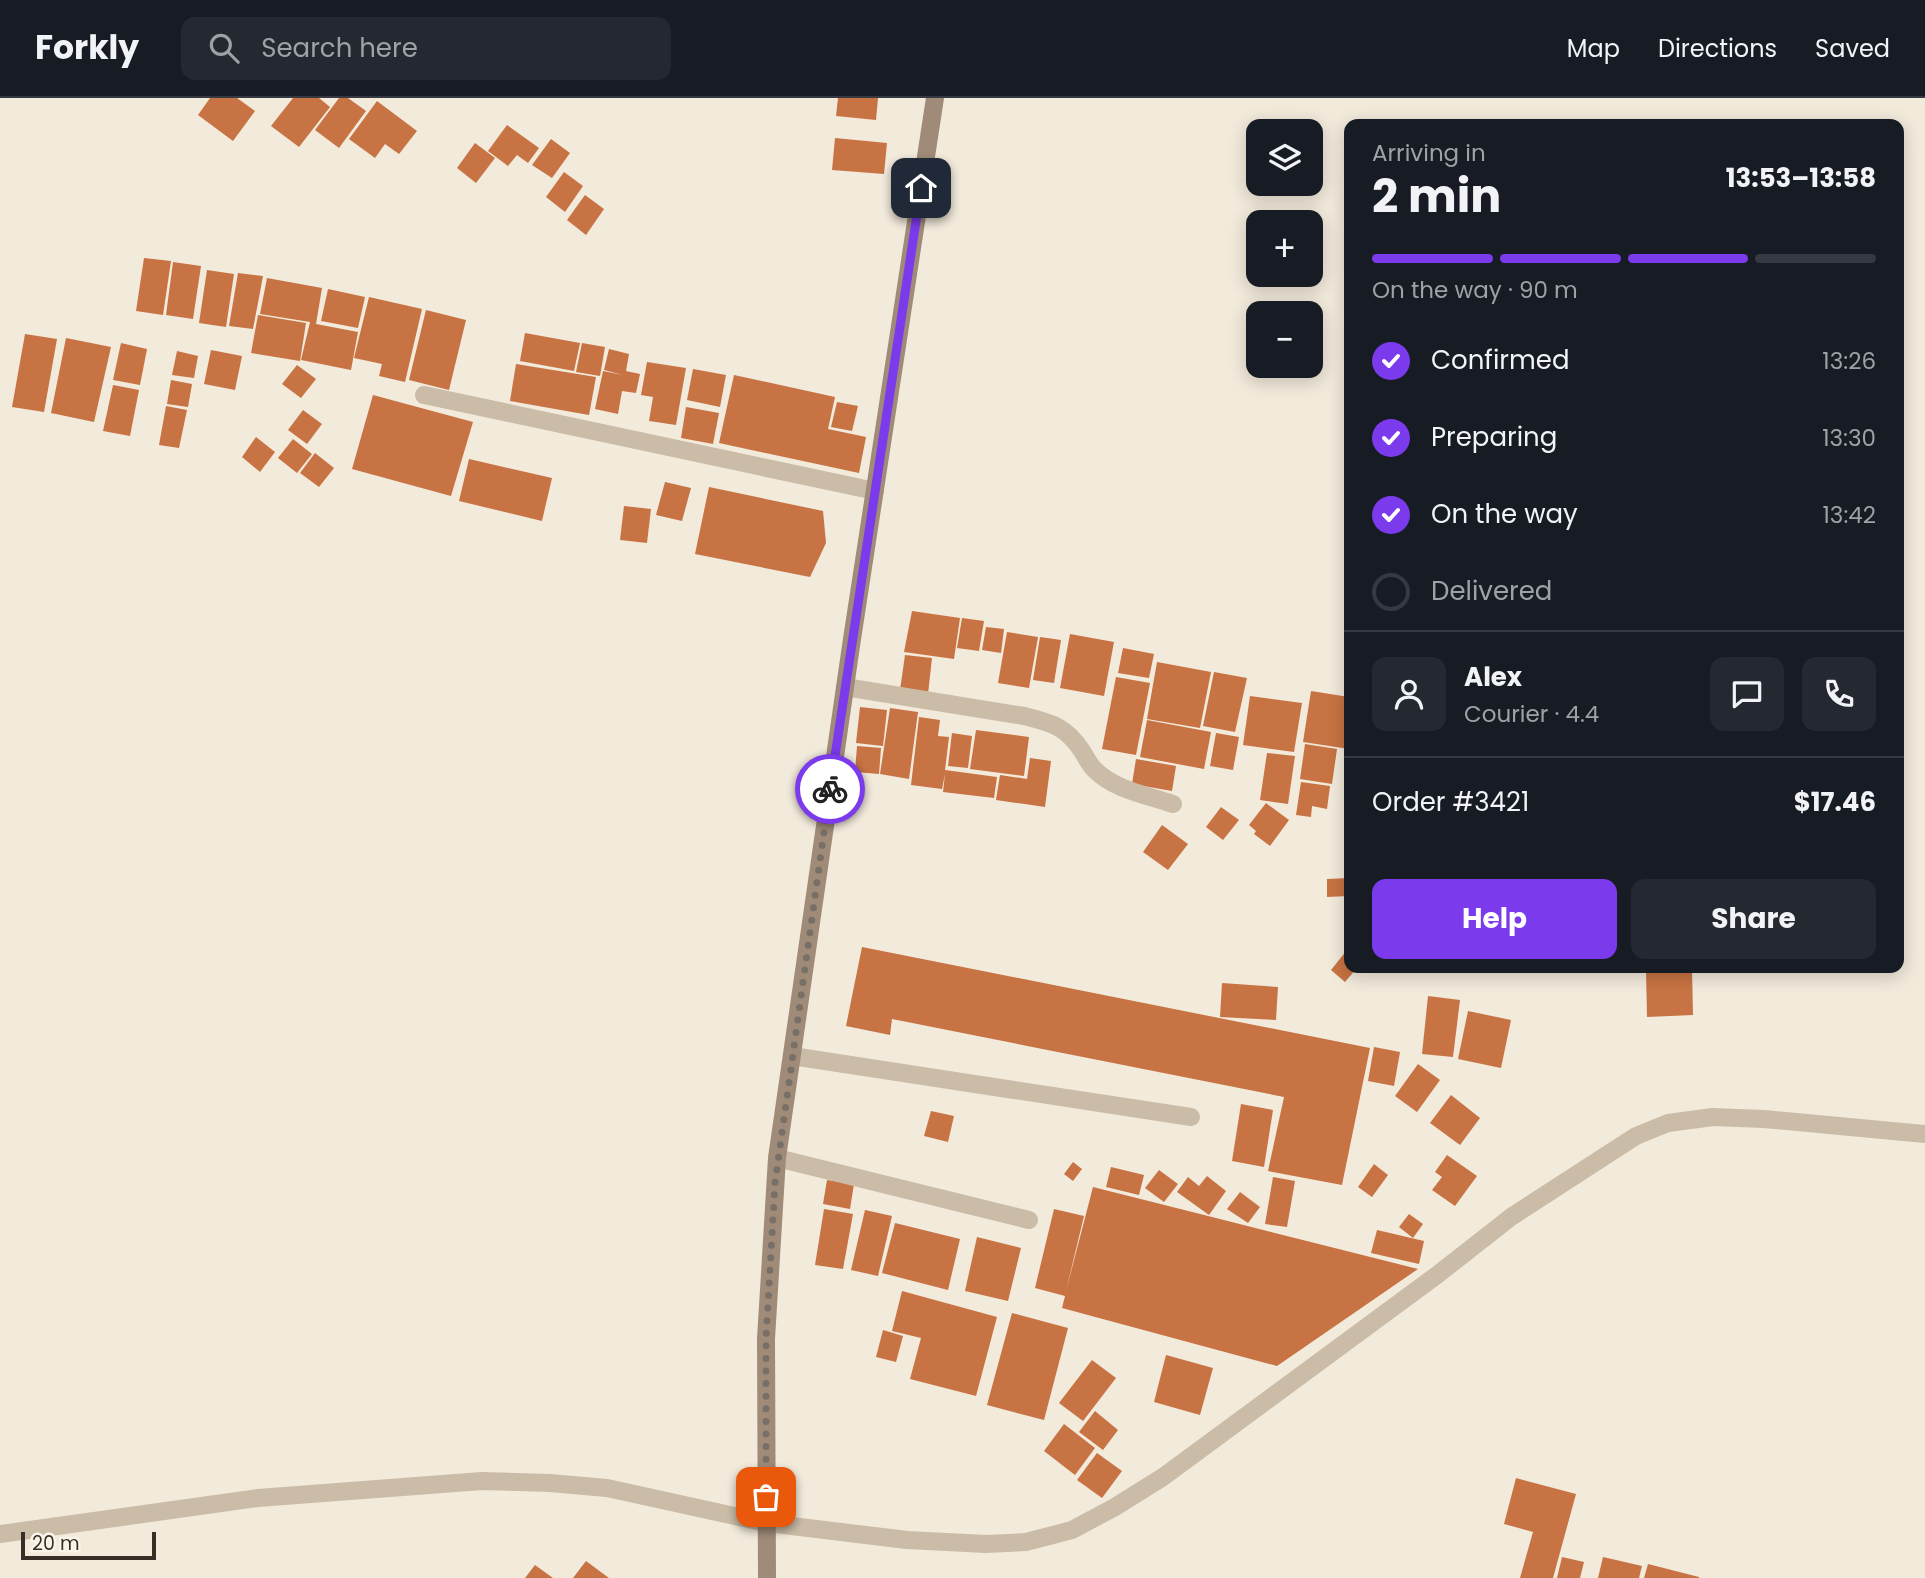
<!DOCTYPE html>
<html lang="en">
<head>
<meta charset="utf-8">
<style>
	:root { --surface:#171b24; --page:#242831; --text:#f1f3f6; --muted:#9ea1a6; --line:#363941; --accent:#7c3aed }
	body { margin:0; font-family:Poppins,sans-serif; background:var(--page); color:var(--text); height:100vh; display:flex; flex-direction:column; font-size:26px; white-space:nowrap }
	* { box-sizing:border-box; margin:0 }
	p { font-size:23px; color:var(--muted) }
	.icon { flex:none; width:38px; height:38px; fill:none; stroke:currentColor; stroke-width:2; stroke-linecap:round; stroke-linejoin:round }
	.map { position:relative; flex:1; overflow:hidden }
	.sheet { position:absolute; left:1344px; top:21px; width:560px; height:854px; display:flex; flex-direction:column; background:var(--surface); border-radius:14px; box-shadow:0 4px 18px #0003 }
	.sheet>* { flex:none }
	.tools { position:absolute; left:1246px; top:21px; display:grid; gap:14px }
	.tools a { display:grid; place-items:center; width:77px; height:77px; border-radius:14px; background:var(--surface); box-shadow:0 4px 18px #0003; font-size:35px }
	.scale { position:absolute; left:21px; bottom:18px; width:135px; box-sizing:border-box; padding-left:7px; border:4px solid #372e28; border-top:0; font-size:19px; line-height:24px; white-space:nowrap; color:#372e28; -webkit-text-stroke:5px #faf4e8; paint-order:stroke }
	.pin { position:absolute; display:grid; place-items:center; width:60px; height:60px; color:#fff; margin:-30px; border-radius:14px; box-shadow:0 4px 10px #0006 }
	.courier { position:absolute; display:grid; place-items:center; width:70px; height:70px; margin:-35px; border:5px solid #7c3aed; border-radius:50%; background:#fff; color:#222; box-shadow:0 2px 9px #0007 }
	.head em { font-style:normal; font-weight:700 }
	.head div { display:flex; flex-direction:column-reverse }
	.head { display:flex; align-items:center; justify-content:space-between; height:119px; padding:0 28px }
	h1 { font-size:46px; font-weight:700; line-height:52px }
	.bar { display:grid; grid-template-columns:repeat(4,1fr); gap:10px 7px; align-content:center; height:84px; padding:0 28px }
	.bar i { height:9px; border-radius:5px; background:var(--line) }
	.bar .current { background:var(--accent) }
	.bar p { grid-column:span 4 }
	.line { display:flex; align-items:center; gap:18px; padding:0 28px; border-top:2px solid var(--line) }
	.line div { flex:1 }
	.round { display:grid; place-items:center; flex:none; width:74px; height:74px; border-radius:14px; background:var(--page) }
	ol { padding:0 28px; list-style:none }
	li { display:flex; align-items:center; gap:21px; height:77px }
	li p { margin-inline-start:auto }
	li .icon { padding:7px; border-radius:50%; background:var(--accent); color:#fff; stroke-width:4 }
	li:last-child { color:var(--muted) }
	li i { width:38px; height:38px; border:4px solid var(--line); border-radius:50% }
	.cta { display:flex; gap:14px; margin-top:auto; padding:14px 28px }
	.cta a { flex:1; height:80px; border-radius:14px; background:var(--accent); color:#fff; font-size:28px; font-weight:700; line-height:80px; text-align:center }
	.cta a+a { background:var(--page); color:var(--text) }
	header { display:flex; align-items:center; gap:42px; box-sizing:border-box; height:98px; padding:0 35px; background:var(--surface); border-bottom:2px solid var(--line) }
	header strong { font-size:33px }
	nav { display:flex; gap:38px; margin-inline-start:auto; font-size:24px }
	.search { width:490px; height:63px; background:var(--page); display:flex; align-items:center; gap:18px; box-sizing:border-box; padding:0 24px; border-radius:14px; color:var(--muted); font-size:26px }
	.map>svg:first-child { display:block }
</style>
</head>
<body>
<header>
<strong>Forkly</strong>
<div class="search"><svg class="icon" aria-label="search" viewBox="0 0 24 24"><circle cx="10" cy="10" r="6"/><path d="M15 15l6 6"/></svg>Search here</div>
<nav><a>Map</a><a>Directions</a><a>Saved</a></nav>
</header>
<div class="map">
<svg width="1925" height="1480" viewBox="0 0 1925 1480">
	<rect width="100%" height="100%" fill="#f2eadb"/>
	<g fill="#c87343">
		<polygon points="210,0 237,0 255,13 233,43 198,17"/>
		<polygon points="293,0 319,0 330,9 299,49 271,28"/>
		<polygon points="339,0 348,0 366,13 339,50 315,32"/>
		<polygon points="838,0 878,0 876,22 836,18"/>
		<polygon points="377,3 417,33 399,56 385,46 375,60 349,41"/>
		<polygon points="507,27 539,50 528,65 517,57 508,68 488,53"/>
		<polygon points="835,40 887,45 884,76 832,72"/>
		<polygon points="551,41 570,55 552,80 532,67"/>
		<polygon points="475,45 495,60 476,85 457,70"/>
		<polygon points="564,74 583,88 565,114 546,99"/>
		<polygon points="585,97 604,111 586,137 567,122"/>
		<polygon points="144,160 171,163 163,217 136,213"/>
		<polygon points="173,164 201,168 193,221 166,217"/>
		<polygon points="207,172 234,176 226,229 199,225"/>
		<polygon points="238,175 263,178 253,231 229,228"/>
		<polygon points="267,180 322,190 316,226 358,234 351,272 301,262 310,224 260,216"/>
		<polygon points="328,191 365,199 358,230 321,223"/>
		<polygon points="369,199 422,211 405,284 379,278 382,266 354,260"/>
		<polygon points="426,212 466,222 449,292 409,282"/>
		<polygon points="258,217 306,225 300,263 251,255"/>
		<polygon points="525,235 580,245 574,273 520,263"/>
		<polygon points="25,236 57,241 44,314 12,309"/>
		<polygon points="66,240 111,249 94,324 51,315"/>
		<polygon points="121,245 147,251 140,287 113,282"/>
		<polygon points="582,245 605,249 600,278 576,274"/>
		<polygon points="609,251 629,256 626,273 640,276 636,295 622,293 618,316 595,311 603,273 623,277 604,272"/>
		<polygon points="211,252 242,258 235,292 204,286"/>
		<polygon points="177,253 198,258 194,280 172,277"/>
		<polygon points="647,264 686,270 676,327 649,323 653,299 641,297"/>
		<polygon points="516,266 596,279 589,317 510,303"/>
		<polygon points="297,267 316,281 301,300 282,286"/>
		<polygon points="693,271 726,277 720,309 687,302"/>
		<polygon points="734,277 835,299 828,331 866,339 859,375 719,345"/>
		<polygon points="171,282 192,286 188,309 167,306"/>
		<polygon points="113,287 139,292 130,338 103,333"/>
		<polygon points="373,297 473,324 451,398 352,371"/>
		<polygon points="837,304 858,308 852,333 831,329"/>
		<polygon points="166,308 187,312 179,350 159,347"/>
		<polygon points="686,309 719,315 713,346 681,340"/>
		<polygon points="303,312 322,326 307,346 288,332"/>
		<polygon points="256,339 275,354 260,374 242,359"/>
		<polygon points="293,341 312,356 297,375 278,360"/>
		<polygon points="315,355 334,370 319,389 300,375"/>
		<polygon points="469,361 552,380 542,423 459,403"/>
		<polygon points="665,384 691,390 682,423 656,417"/>
		<polygon points="709,389 823,413 826,445 810,479 695,456"/>
		<polygon points="624,408 651,411 647,445 620,442"/>
		<polygon points="912,513 960,520 954,561 904,554"/>
		<polygon points="962,520 984,523 979,553 957,550"/>
		<polygon points="986,529 1004,531 1001,555 982,552"/>
		<polygon points="1007,534 1038,539 1029,590 998,585"/>
		<polygon points="1070,536 1114,544 1104,598 1060,590"/>
		<polygon points="1040,539 1061,542 1054,585 1033,582"/>
		<polygon points="1123,550 1154,556 1149,580 1118,575"/>
		<polygon points="905,557 932,560 928,596 900,592"/>
		<polygon points="1157,564 1211,574 1200,630 1147,621"/>
		<polygon points="1214,574 1247,580 1235,634 1203,628"/>
		<polygon points="1116,579 1150,585 1136,657 1102,651"/>
		<polygon points="1311,593 1349,599 1346,620 1349,621 1349,651 1303,644"/>
		<polygon points="1250,598 1302,605 1294,654 1243,647"/>
		<polygon points="860,609 887,612 883,648 856,645"/>
		<polygon points="890,610 918,614 909,681 880,676"/>
		<polygon points="919,619 940,622 938,638 949,639 945,672 997,679 994,700 943,694 945,676 942,691 911,687"/>
		<polygon points="1147,622 1211,634 1204,671 1140,659"/>
		<polygon points="976,632 1029,639 1024,678 970,671"/>
		<polygon points="952,635 972,638 968,670 948,668"/>
		<polygon points="1216,635 1239,639 1233,672 1210,668"/>
		<polygon points="1305,646 1337,651 1332,686 1300,681"/>
		<polygon points="857,648 881,650 879,676 855,674"/>
		<polygon points="1267,655 1295,658 1288,706 1260,702"/>
		<polygon points="1030,660 1051,663 1045,709 996,702 1000,677 1027,681"/>
		<polygon points="1136,661 1176,668 1172,693 1132,686"/>
		<polygon points="1301,684 1330,688 1327,711 1312,708 1311,719 1296,717"/>
		<polygon points="1266,705 1289,722 1270,748 1254,736 1256,733 1249,727"/>
		<polygon points="1221,709 1239,722 1223,742 1206,729"/>
		<polygon points="1162,727 1188,746 1168,772 1143,754"/>
		<polygon points="1349,780 1349,798 1327,799 1327,781"/>
		<polygon points="862,849 1370,950 1342,1087 1268,1073 1284,999 892,921 890,937 846,928"/>
		<polygon points="1347,852 1349,853 1349,870 1357,870 1345,884 1331,872"/>
		<polygon points="1692,871 1693,917 1647,919 1646,872"/>
		<polygon points="1222,885 1278,889 1276,922 1220,919"/>
		<polygon points="1428,898 1460,902 1453,959 1422,956"/>
		<polygon points="1468,913 1511,922 1501,970 1458,961"/>
		<polygon points="1374,949 1400,954 1394,988 1368,983"/>
		<polygon points="1418,966 1440,982 1417,1014 1395,998"/>
		<polygon points="1451,997 1480,1020 1460,1047 1430,1025"/>
		<polygon points="1241,1006 1273,1012 1264,1069 1232,1063"/>
		<polygon points="931,1013 954,1018 948,1044 924,1038"/>
		<polygon points="1447,1057 1477,1078 1455,1108 1432,1092 1442,1079 1435,1074"/>
		<polygon points="1073,1064 1082,1071 1073,1083 1064,1076"/>
		<polygon points="1374,1066 1388,1077 1372,1099 1358,1089"/>
		<polygon points="1111,1069 1144,1077 1139,1097 1106,1089"/>
		<polygon points="1159,1072 1178,1086 1164,1104 1145,1090"/>
		<polygon points="1207,1078 1226,1093 1209,1117 1177,1094 1188,1079 1199,1088"/>
		<polygon points="1273,1079 1295,1083 1287,1129 1265,1126"/>
		<polygon points="827,1082 854,1086 850,1111 823,1106"/>
		<polygon points="1093,1089 1216,1120 1418,1171 1277,1268 1062,1210 1065,1198 1035,1190 1054,1111 1084,1118 1066,1193"/>
		<polygon points="1240,1094 1260,1109 1248,1125 1227,1111"/>
		<polygon points="824,1111 853,1116 843,1171 815,1167"/>
		<polygon points="865,1112 892,1118 878,1178 851,1172"/>
		<polygon points="1409,1116 1423,1126 1413,1140 1399,1129"/>
		<polygon points="895,1125 960,1141 948,1192 882,1175"/>
		<polygon points="1377,1132 1424,1143 1419,1166 1371,1155"/>
		<polygon points="977,1139 1021,1150 1008,1203 965,1193"/>
		<polygon points="902,1193 997,1219 976,1298 910,1281 921,1240 892,1233"/>
		<polygon points="1012,1215 1068,1230 1044,1322 987,1307"/>
		<polygon points="883,1232 903,1238 896,1264 876,1259"/>
		<polygon points="1166,1257 1213,1270 1200,1317 1154,1304"/>
		<polygon points="1092,1262 1116,1280 1083,1323 1059,1305"/>
		<polygon points="1095,1313 1118,1332 1103,1352 1079,1334"/>
		<polygon points="1064,1326 1095,1350 1075,1377 1044,1353"/>
		<polygon points="1097,1355 1122,1373 1102,1400 1077,1382"/>
		<polygon points="1516,1380 1576,1396 1553,1480 1520,1480 1533,1434 1504,1426"/>
		<polygon points="1562,1459 1584,1464 1580,1480 1557,1480"/>
		<polygon points="1603,1459 1642,1468 1639,1480 1598,1480"/>
		<polygon points="586,1463 609,1480 573,1480"/>
		<polygon points="1648,1466 1699,1479 1699,1480 1644,1480"/>
		<polygon points="535,1467 553,1480 525,1480"/>
	</g>
	<g fill="none" stroke-linecap="round" stroke-linejoin="round">
		<g stroke="#cbbca7" stroke-width="18">
			<polyline points="792,958 1191,1019"/>
			<polyline points="777,1060 1029,1122"/>
		</g>
		<g stroke="#cbbca7" stroke-width="18">
			<polyline points="424,297 875,393"/>
			<path d="M845 589 1024 618C1051 625 1066 628 1082 653 1086 659 1089 666 1094 671 1114 692 1147 697 1173 706"/>
			<polyline points="0,1436 258,1400 482,1383 550,1385 607,1390 767,1425 907,1442 986,1446 1026,1444 1072,1432 1115,1409 1163,1379 1437,1177 1511,1119 1636,1038 1668,1025 1713,1019 1764,1021 1925,1036"/>
		</g>
		<polyline stroke="#9f8b78" stroke-width="18" points="767,1480 766,1241 777,1060 852,541 935,0"/>
	</g>
	<g fill="none" stroke-linecap="round" stroke-linejoin="round">
		<polyline stroke="#787067" stroke-width="7" stroke-dasharray="0 12.6" points="766,1399 766,1241 775,1085 830,691"/>
		<polyline stroke="#7c3aed" stroke-width="9" points="830,691 921,90"/>
	</g>
</svg>
<div class="tools">
<a><svg class="icon" aria-label="layers" viewBox="0 0 24 24"><path d="M12 4l9 5-9 5-9-5zM3 14l9 5 9-5"/></svg></a>
<a>+</a>
<a>−</a>
</div>
<div class="scale">20 m</div>
<div class="pin" style="left:766px;top:1399px;background:#ea580c"><svg class="icon" aria-label="bag" viewBox="0 0 24 24"><path d="M5 8h14l-1 12H6zM9 8a3 3 0 0 1 6 0"/></svg></div>
<div class="pin" style="left:921px;top:90px;background:#1f2937"><svg class="icon" aria-label="home" viewBox="0 0 24 24"><path d="M3 11l9-7 9 7M6 9v11h12V9"/></svg></div>
<div class="courier" style="left:830px;top:691px"><svg class="icon" aria-label="bike" viewBox="0 0 24 24"><circle cx="6" cy="16" r="4"/><circle cx="18" cy="16" r="4"/><path d="M6 16l4-8h5l3 8M10 8l3 8H6M13 5h3"/></svg></div>
<section class="sheet">
<div class="head"><div><h1>2 min</h1><p>Arriving in</p></div><em>13:53–13:58</em></div>
<div class="bar"><i class="current"></i><i class="current"></i><i class="current"></i><i></i><p>On the way · 90 m</p></div>
<ol>
<li><svg class="icon" aria-label="check" viewBox="0 0 24 24"><path d="M5 12l5 5 9-10"/></svg>Confirmed<p>13:26</p></li>
<li><svg class="icon" aria-label="check" viewBox="0 0 24 24"><path d="M5 12l5 5 9-10"/></svg>Preparing<p>13:30</p></li>
<li><svg class="icon" aria-label="check" viewBox="0 0 24 24"><path d="M5 12l5 5 9-10"/></svg>On the way<p>13:42</p></li>
<li><i></i>Delivered</li>
</ol>
<div class="line" style="height:126px"><a class="round"><svg class="icon" aria-label="person" viewBox="0 0 24 24"><circle cx="12" cy="8" r="4"/><path d="M4 21q1-7 8-7t8 7"/></svg></a><div><b>Alex</b><p>Courier · 4.4</p></div><a class="round"><svg class="icon" aria-label="chat" viewBox="0 0 24 24"><path d="M4 5h16v11H9l-5 4z"/></svg></a><a class="round"><svg class="icon" aria-label="phone" viewBox="0 0 24 24"><path d="M5 4h4l2 5-3 2q2 4 5 5l2-3 5 2v4C11 20 4 13 5 4z"/></svg></a></div>
<div class="line" style="height:91px"><div>Order #3421</div><b>$17.46</b></div>
<div class="cta"><a>Help</a><a>Share</a></div>
</section>
</div>
</body>
</html>
